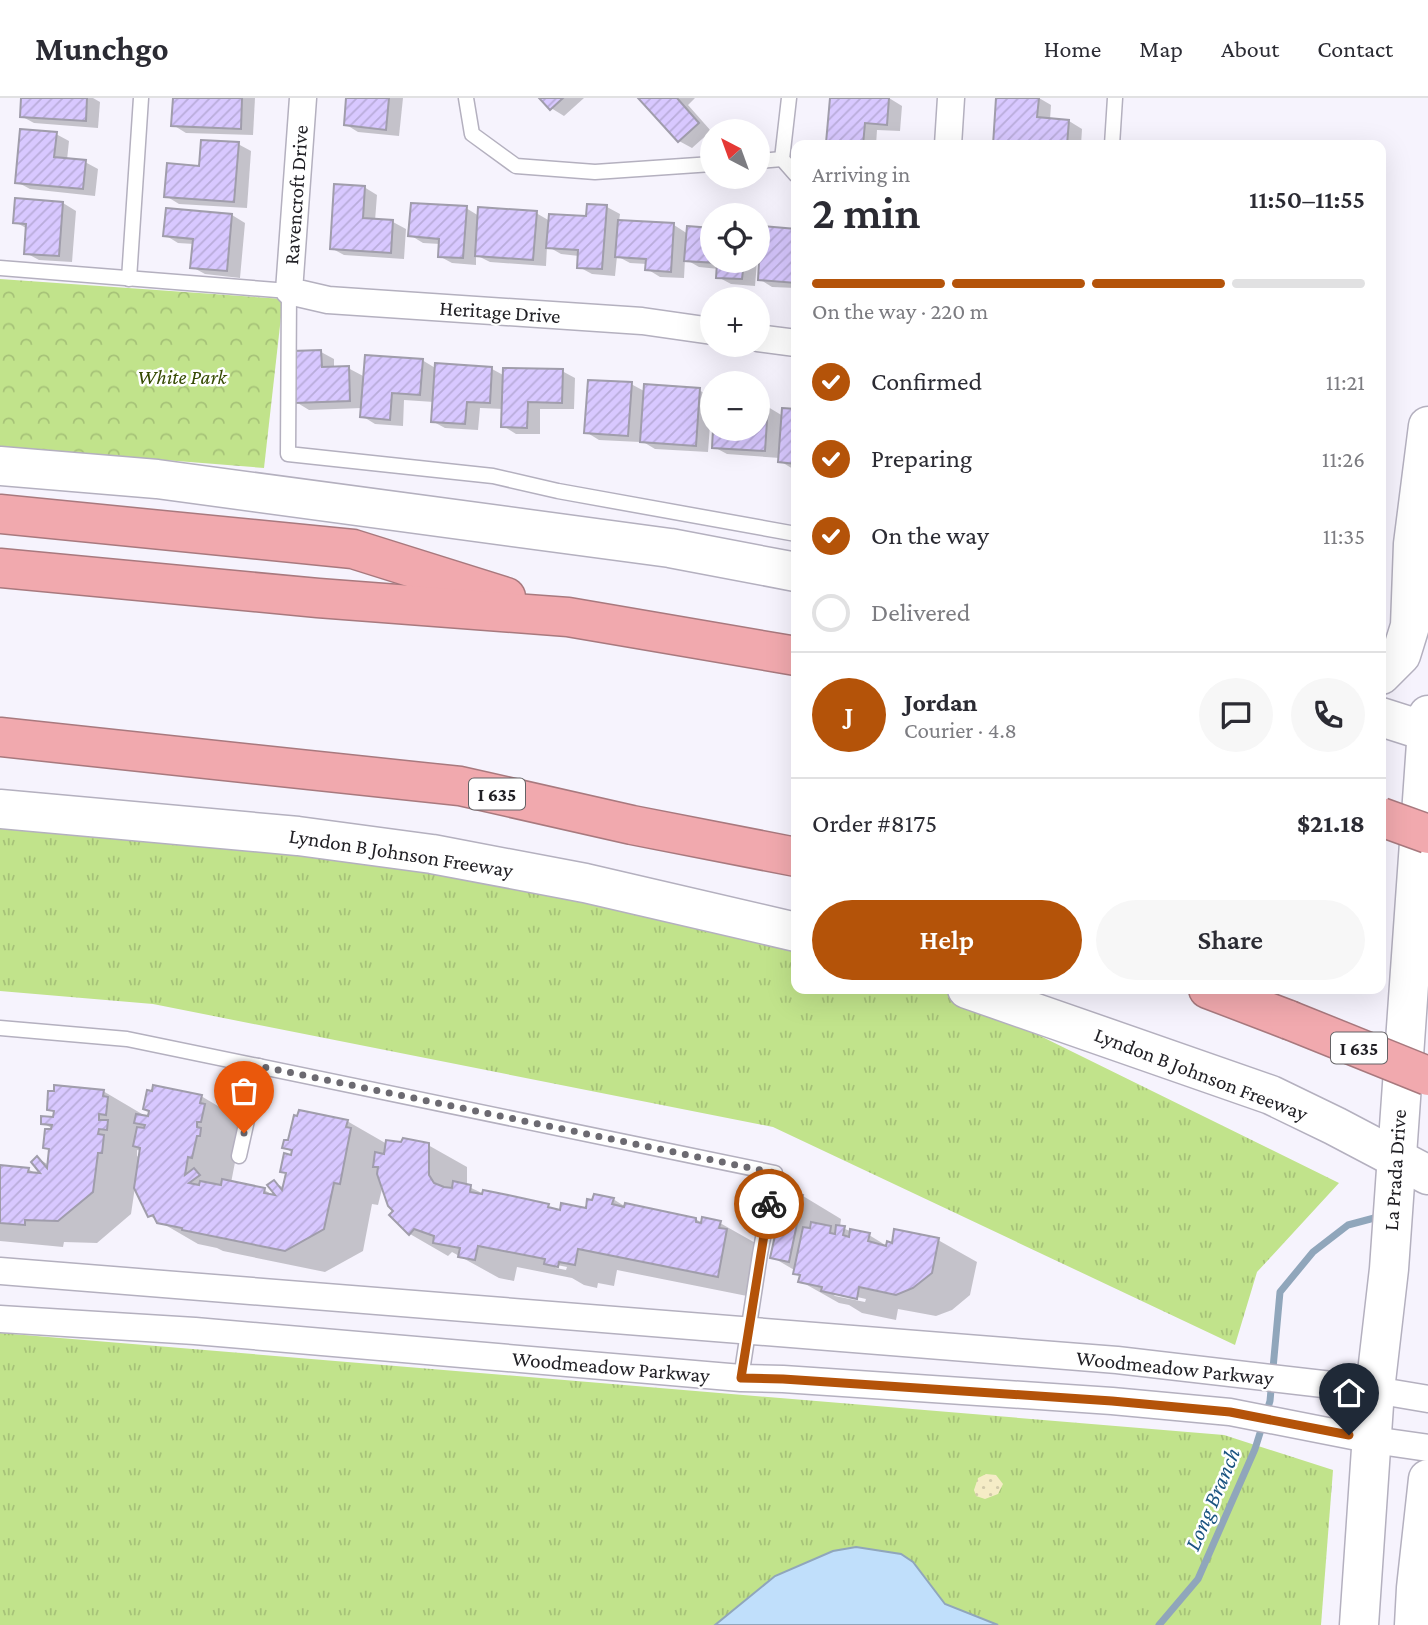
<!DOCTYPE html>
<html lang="en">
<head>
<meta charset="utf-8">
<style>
	:root { --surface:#fff; --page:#f7f7f7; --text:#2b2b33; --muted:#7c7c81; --line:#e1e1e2; --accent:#b45309 }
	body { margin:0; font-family:"Crimson Pro",serif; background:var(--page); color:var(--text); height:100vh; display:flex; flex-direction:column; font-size:26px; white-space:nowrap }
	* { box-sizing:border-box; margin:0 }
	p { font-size:23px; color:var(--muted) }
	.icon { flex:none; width:38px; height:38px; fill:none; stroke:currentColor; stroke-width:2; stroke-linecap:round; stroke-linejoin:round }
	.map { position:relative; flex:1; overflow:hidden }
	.drawer { position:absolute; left:791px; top:42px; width:595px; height:854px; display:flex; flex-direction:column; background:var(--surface); border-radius:14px; box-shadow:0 7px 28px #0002 }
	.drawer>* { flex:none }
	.needle { width:46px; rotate:319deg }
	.fabs { position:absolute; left:700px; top:21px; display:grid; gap:14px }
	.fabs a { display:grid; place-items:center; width:70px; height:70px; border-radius:50%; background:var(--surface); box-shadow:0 7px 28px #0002; font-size:35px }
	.pin { position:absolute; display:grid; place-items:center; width:60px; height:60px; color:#fff; margin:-72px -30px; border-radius:50% 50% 50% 0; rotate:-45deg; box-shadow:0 0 7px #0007 }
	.pin .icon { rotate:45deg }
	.courier { position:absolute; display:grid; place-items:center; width:70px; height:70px; margin:-35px; border:5px solid #b45309; border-radius:50%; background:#fff; color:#222; box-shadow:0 2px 9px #0007 }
	.overview em { font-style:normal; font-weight:600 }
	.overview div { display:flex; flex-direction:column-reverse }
	.overview { display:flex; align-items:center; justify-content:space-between; height:119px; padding:0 21px }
	h1 { font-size:46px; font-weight:600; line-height:52px }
	.bar { display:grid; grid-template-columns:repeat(4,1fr); gap:10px 7px; align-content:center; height:84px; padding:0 21px }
	.bar i { height:9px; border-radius:5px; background:var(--line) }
	.bar .active { background:var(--accent) }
	.bar p { grid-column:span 4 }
	.line { display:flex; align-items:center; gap:18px; padding:0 21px; border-top:2px solid var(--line) }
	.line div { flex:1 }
	.round { display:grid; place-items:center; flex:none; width:74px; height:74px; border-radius:37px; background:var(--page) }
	ol { padding:0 21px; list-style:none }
	li { display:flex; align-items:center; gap:21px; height:77px }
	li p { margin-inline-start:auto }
	li .icon { padding:7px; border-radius:50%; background:var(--accent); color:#fff; stroke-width:4 }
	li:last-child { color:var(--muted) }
	li i { width:38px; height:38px; border:4px solid var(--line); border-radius:50% }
	.cta { display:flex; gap:14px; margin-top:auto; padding:14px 21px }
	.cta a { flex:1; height:80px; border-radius:42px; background:var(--accent); color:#fff; font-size:28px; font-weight:600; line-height:80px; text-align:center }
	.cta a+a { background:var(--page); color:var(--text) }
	header { display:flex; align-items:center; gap:42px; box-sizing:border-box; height:98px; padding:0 35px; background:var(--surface); border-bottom:2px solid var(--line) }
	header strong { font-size:33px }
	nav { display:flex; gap:38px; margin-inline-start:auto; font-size:24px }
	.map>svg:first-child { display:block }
</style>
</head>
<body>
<header>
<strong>Munchgo</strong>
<nav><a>Home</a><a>Map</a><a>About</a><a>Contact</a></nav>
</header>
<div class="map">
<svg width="1428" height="1527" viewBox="0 0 1428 1527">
	<defs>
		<pattern id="grass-tufts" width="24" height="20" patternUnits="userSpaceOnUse" patternTransform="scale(1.75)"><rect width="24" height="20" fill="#c1e38b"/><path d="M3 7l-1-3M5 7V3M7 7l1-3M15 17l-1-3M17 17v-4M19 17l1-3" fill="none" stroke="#a6c278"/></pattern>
		<pattern id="sand-dots" width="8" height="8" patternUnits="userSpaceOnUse" patternTransform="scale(1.75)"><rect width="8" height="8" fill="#f5ecc6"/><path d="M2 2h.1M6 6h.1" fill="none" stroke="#d2caaa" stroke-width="1.8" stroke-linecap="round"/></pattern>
		<pattern id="park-crowns" width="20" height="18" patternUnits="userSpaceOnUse" patternTransform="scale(1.75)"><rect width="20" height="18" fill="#c1e38b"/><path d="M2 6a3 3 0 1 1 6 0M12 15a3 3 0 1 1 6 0" fill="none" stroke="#a6c278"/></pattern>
		<pattern id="building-hatch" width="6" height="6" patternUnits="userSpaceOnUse" patternTransform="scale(1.75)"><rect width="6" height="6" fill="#d8c8ff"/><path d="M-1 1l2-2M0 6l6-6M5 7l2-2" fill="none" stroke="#b9acda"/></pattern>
	</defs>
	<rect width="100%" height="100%" fill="#f6f3fd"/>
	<g fill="url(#grass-tufts)">
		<polygon points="0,701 796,819 796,891 945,891 1339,1085 1257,1174 1235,1247 773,1029 153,906 0,893"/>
		<polygon points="0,1235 1224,1337 1333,1372 1321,1527 0,1527"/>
	</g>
	<polygon fill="url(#sand-dots)" points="986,1376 996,1377 1003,1386 998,1396 985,1401 976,1398 974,1392 978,1380"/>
	<polygon fill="url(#park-crowns)" points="0,181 283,201 264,370 0,349"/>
	<polygon fill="#c0dffb" stroke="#90a6bb" stroke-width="2" points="856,1449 901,1456 913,1464 945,1506 998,1527 715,1527 775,1478 833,1453"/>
	<g fill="#0003" fill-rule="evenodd">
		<polygon points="23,0 93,0 100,4 98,30 34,25 21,18"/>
		<polygon points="208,0 255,0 253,37 186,35 173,27"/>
		<polygon points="348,0 403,0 399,38 358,34 345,26"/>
		<polygon points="542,0 584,0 564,18 551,10"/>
		<polygon points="640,0 695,0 688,7 711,33 692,50 679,43"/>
		<polygon points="832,0 889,0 902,8 900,33 877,32 876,47 834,47 828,44"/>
		<polygon points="998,0 1039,0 1051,7 1050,22 1069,23 1082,31 1081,47 995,47"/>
		<polygon points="56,36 69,43 67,62 85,64 98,71 95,98 30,91 17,84"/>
		<polygon points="238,46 251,53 247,110 179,106 166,98 200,69"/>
		<polygon points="364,89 377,97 375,123 393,124 406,131 404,161 344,157 331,150"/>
		<polygon points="63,105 76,113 72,164 39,162 26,155 28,131 15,124"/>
		<polygon points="607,109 620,116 619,123 674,127 688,136 689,130 712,131 712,163 757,163 755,188 731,186 718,179 719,171 699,169 685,161 684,180 660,179 647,171 647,166 630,165 617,158 615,178 592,176 579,169 579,158 561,156 547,148 546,168 490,164 476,157 476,167 452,165 439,158 440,146 423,145 410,137 466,110 479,118 536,115 550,123 588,120"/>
		<polygon points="167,112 232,117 245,125 240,180 205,176 192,169 194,146 178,145 165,137"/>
		<polygon points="763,130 796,132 796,190 772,189 759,181"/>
		<polygon points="321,254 334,261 334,270 348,270 365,279 422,262 437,271 492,271 505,278 562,273 575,280 574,311 540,311 540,336 516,336 503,328 504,311 480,310 478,332 445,330 432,323 434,304 404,302 403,328 375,326 362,318 362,310 309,312 296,304"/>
		<polygon points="631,286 646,294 699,292 712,300 708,354 655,351 640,342 640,344 599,342 586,334"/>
		<polygon points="758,309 768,309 783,318 783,311 796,312 796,371 793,371 780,363 780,360 727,356 714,349 715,331 758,331"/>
		<path d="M103 993 142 1016V1019L149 1020 201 998 240 1021 236 1059 231 1085 264 1092 279 1100 274 1084 284 1090 293 1055 284 1049 347 1023 387 1046 428 1047 467 1069V1088L484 1096 548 1108 558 1113 587 1112 613 1101 626 1109 696 1121 703 1126 720 1125 759 1147 757 1200 617 1172 614 1188 598 1185 597 1190 584 1187 572 1180 517 1169 514 1183 499 1180 452 1154 448 1158 410 1136 383 1087 378 1107 372 1106 363 1153 325 1174 223 1153 217 1150 198 1146 150 1118 135 1089 131 1116 97 1145 64 1144 63 1149 0 1143V1069L28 1071 38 1077H45L37 1060 49 1067 50 1053 45 1049 58 1034 43 1025 54 1021 55 1015 49 1011ZM137 1052 142 1053 140 1060 137 1058ZM552 1166 567 1169 566 1172 556 1170Z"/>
		<path d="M803 1098 841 1121 840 1129 850 1133 869 1137 887 1148 938 1142 977 1164 970 1197 952 1212 936 1218 898 1211 896 1222 862 1215 849 1207 839 1205 800 1183 801 1178 795 1175 796 1173 772 1159ZM830 1193 866 1201 865 1204 835 1198Z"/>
	</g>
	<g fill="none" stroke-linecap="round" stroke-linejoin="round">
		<polyline stroke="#90a6bb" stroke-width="7" points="1159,1527 1198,1481 1255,1351 1270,1303 1280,1194 1313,1154 1348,1127 1378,1119"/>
	</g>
	<g fill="url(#building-hatch)" stroke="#a09dab" stroke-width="2">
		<polygon points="21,0 87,0 86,23 20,19"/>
		<polygon points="173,0 242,0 241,31 171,28"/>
		<polygon points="346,0 389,0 386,32 344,27"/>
		<polygon points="539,0 563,0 550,12"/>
		<polygon points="638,0 677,0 699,25 678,44"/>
		<polygon points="830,0 889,0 887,27 865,25 863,47 826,45"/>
		<polygon points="996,0 1039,0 1037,19 1069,22 1067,47 993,47"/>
		<polygon points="20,31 57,34 54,59 86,62 83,91 15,85"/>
		<polygon points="201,42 239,44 234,104 164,99 167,65 199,68"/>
		<polygon points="334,86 365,88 363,120 393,122 391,155 330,151"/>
		<polygon points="15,100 63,104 59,158 24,156 26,126 13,125"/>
		<polygon points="411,105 467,108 463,160 438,159 439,141 408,138"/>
		<polygon points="587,106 607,107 602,171 577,170 578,152 546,150 549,116 586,118"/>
		<polygon points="478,109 537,113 533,162 475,158"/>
		<polygon points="166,110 232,116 227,173 190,170 193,141 163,138"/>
		<polygon points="618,122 674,125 671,174 645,172 646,161 615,159"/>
		<polygon points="687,128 712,130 712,163 744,163 742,181 716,180 717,165 684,163"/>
		<polygon points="761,128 796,131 796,185 758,182"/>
		<polygon points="321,252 322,269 349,268 350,303 294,305 292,253"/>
		<polygon points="365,257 423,261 420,297 392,295 390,322 360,319"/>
		<polygon points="435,265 492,269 490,305 467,304 465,326 431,324"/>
		<polygon points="503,270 563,271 562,305 528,304 527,330 501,329"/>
		<polygon points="588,282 632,284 628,338 584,335"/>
		<polygon points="644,286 700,290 696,348 640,344"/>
		<polygon points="758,307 768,308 765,353 712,350 713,331 758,331"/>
		<polygon points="782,310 796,311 796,366 778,364"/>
		<polygon points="54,987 104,992 103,998 108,999 106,1017 99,1016 99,1022 108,1022 107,1032 99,1031 98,1036 104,1037 102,1055 98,1055 93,1094 58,1123 25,1122 25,1127 0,1125 0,1067 29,1070 28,1074 40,1075 31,1064 37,1058 47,1070 49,1051 43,1050 45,1031 51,1031 52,1027 41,1026 41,1018 53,1019 54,1013 47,1012 48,993 54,993"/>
		<polygon points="153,987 202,997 200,1005 205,1006 201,1024 197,1024 197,1029 201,1030 200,1038 197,1038 192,1060 188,1059 185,1077 194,1070 200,1077 189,1085 199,1087 200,1083 221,1087 222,1081 265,1090 264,1095 275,1097 267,1087 274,1082 282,1092 286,1075 280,1074 284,1055 291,1057 292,1052 282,1050 284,1042 288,1042 294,1017 297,1018 299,1012 348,1022 346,1029 351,1030 340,1086 334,1085 324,1131 285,1153 182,1132 182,1130 157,1125 153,1117 148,1119 134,1090 140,1050 133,1048 137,1029 144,1030 145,1027 134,1025 136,1016 148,1018 149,1013 143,1011 147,992 152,993"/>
		<polygon points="403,1040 429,1045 429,1077 434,1085 444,1089 452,1090 453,1083 471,1087 470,1094 482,1096 483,1092 508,1097 549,1106 548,1109 560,1112 561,1105 586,1110 587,1101 592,1102 594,1096 614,1100 612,1106 624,1109 625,1105 696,1120 696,1124 701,1125 702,1119 721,1123 719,1130 727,1131 718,1179 578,1151 575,1167 559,1164 558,1169 544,1166 545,1161 478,1148 475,1162 458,1159 460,1150 433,1145 434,1138 414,1131 409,1137 389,1117 393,1113 388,1108 377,1076 378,1069 373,1069 375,1054 384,1056 386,1042 401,1044"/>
		<polygon points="785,1093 803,1097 789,1164 770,1160"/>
		<polygon points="811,1124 831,1128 830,1135 835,1136 836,1127 845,1128 843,1137 849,1139 850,1131 870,1135 868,1143 886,1148 887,1143 892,1145 894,1131 939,1140 932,1175 913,1190 896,1197 859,1189 857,1201 821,1193 822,1189 798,1184 800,1177 793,1176 803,1129 810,1130"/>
	</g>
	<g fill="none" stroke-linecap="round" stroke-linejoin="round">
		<g stroke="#b4b0bf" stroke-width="17">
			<g id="lane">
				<polyline points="466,0 472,36 516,68 595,74 712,66"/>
				<polyline points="789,0 782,61 796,77"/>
				<polyline points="1112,47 1115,0"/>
				<polyline points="758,63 782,61"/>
				<polyline points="0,170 289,193 288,356 493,378 558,393 796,436"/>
				<polyline points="129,181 141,0"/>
				<polyline points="0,930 127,941 775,1075 760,1156 741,1280"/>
				<polyline points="239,1058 259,968"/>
			</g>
		</g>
		<g stroke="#b4b0bf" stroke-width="29">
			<g id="street">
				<polyline points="303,0 289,193 328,202 642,223 712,233"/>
				<polyline points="948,47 951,0"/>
				<polyline points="758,240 796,245"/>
				<polyline points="0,1173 1117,1262 1375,1292 1428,1301"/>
				<polyline points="0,1221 195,1233 741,1280 783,1281 1112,1303 1230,1314 1373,1342 1428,1350"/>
			</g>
		</g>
		<g stroke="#b4b0bf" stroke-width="41">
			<g id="secondary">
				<polyline points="0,368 157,381 670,450 796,474"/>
				<polyline points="1381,577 1401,557 1410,528 1413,446 1428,328"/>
				<polyline points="1381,619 1428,634"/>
				<polyline points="0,711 298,738 432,756 585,785 796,834"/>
				<polyline points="967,891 1271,997 1335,1028 1428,1077"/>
				<polyline points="1359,1527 1375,1292 1389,1171 1428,617"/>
				<polyline points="1414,1527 1416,1490 1428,1381"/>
			</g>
		</g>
		<g stroke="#a8797e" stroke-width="41">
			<g id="highway">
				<polyline points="0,416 353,451 506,499"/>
				<polyline points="0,470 318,500 568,519 796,558"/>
				<polyline points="0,639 460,688 632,727 796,759"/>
				<polyline points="1208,891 1289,922"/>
			</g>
		</g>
		<use href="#lane" stroke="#fff" stroke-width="14"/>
		<use href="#street" stroke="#fff" stroke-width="26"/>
		<use href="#secondary" stroke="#fff" stroke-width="38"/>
		<use href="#highway" stroke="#f1a9ae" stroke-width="38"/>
		<g stroke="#a8797e" stroke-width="41" stroke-linecap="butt">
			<g id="highway-bridge">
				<polyline points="1381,719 1428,736"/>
				<polyline points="1289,922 1428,978"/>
			</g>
		</g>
		<use href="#highway-bridge" stroke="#f1a9ae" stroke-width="38"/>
	</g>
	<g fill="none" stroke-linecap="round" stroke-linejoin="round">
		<polyline stroke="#6c6a71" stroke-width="7" stroke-dasharray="0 12.6" points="244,1035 259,968 775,1075 769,1106"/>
		<polyline stroke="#b45309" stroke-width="9" points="769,1106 741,1280 783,1281 1112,1303 1230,1314 1349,1337"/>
	</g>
	<g text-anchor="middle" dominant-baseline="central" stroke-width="5" stroke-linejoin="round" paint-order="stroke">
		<g fill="#fff" stroke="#646366" stroke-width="2">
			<rect x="469" y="680.5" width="56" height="31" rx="5"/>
			<rect x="1331" y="934.5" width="56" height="31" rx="5"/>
		</g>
		<g font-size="19" font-weight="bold" fill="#212025">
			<text x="497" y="696">I 635</text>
			<text x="1359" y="950">I 635</text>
		</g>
		<g font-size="21" fill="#212025" stroke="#fff">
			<text transform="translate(296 97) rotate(-86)">Ravencroft Drive</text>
			<text transform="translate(500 214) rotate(4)">Heritage Drive</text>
			<text transform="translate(401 755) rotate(9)">Lyndon B Johnson Freeway</text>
			<text transform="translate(1201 976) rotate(21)">Lyndon B Johnson Freeway</text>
			<text transform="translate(1395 1072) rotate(-86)">La Prada Drive</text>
			<text transform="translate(611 1269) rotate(5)">Woodmeadow Parkway</text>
			<text transform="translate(1175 1270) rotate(6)">Woodmeadow Parkway</text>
		</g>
		<g font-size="21" font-style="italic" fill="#354a02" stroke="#fff">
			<text x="182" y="279">White Park</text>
		</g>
		<g font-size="23" font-style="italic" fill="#1b5481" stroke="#fff">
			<text transform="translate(1212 1401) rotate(-67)">Long Branch</text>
		</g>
	</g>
</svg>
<div class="fabs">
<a><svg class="needle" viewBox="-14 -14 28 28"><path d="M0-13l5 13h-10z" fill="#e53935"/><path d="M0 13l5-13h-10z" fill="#7c7c81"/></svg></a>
<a><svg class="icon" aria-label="locate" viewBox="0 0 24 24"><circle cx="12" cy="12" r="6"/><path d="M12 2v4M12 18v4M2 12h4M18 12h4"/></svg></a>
<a>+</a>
<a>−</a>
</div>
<div class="pin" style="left:244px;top:1035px;background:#ea580c"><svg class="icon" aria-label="bag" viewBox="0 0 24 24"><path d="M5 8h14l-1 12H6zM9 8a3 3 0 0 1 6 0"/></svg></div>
<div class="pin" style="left:1349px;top:1337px;background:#1f2937"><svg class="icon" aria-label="home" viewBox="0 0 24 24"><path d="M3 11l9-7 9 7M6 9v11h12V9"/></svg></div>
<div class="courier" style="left:769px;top:1106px"><svg class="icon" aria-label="bike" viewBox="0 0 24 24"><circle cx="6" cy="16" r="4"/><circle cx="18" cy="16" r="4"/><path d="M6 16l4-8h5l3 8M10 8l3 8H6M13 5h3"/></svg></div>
<section class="drawer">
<div class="overview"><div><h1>2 min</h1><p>Arriving in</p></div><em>11:50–11:55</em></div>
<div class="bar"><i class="active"></i><i class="active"></i><i class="active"></i><i></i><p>On the way · 220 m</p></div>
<ol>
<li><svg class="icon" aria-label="check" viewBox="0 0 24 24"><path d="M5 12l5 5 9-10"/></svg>Confirmed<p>11:21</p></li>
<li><svg class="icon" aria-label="check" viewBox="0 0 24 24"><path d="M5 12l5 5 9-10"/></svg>Preparing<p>11:26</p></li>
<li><svg class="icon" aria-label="check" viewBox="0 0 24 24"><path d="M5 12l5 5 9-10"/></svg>On the way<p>11:35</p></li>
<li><i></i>Delivered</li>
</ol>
<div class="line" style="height:126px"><b class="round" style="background:var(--accent);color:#fff">J</b><div><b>Jordan</b><p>Courier · 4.8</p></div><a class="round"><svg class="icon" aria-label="chat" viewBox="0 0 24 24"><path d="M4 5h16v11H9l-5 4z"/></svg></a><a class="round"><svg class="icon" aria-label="phone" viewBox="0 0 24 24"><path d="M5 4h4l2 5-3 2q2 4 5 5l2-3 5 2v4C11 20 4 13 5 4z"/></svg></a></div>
<div class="line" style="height:91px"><div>Order #8175</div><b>$21.18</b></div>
<div class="cta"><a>Help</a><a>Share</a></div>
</section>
</div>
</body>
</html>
